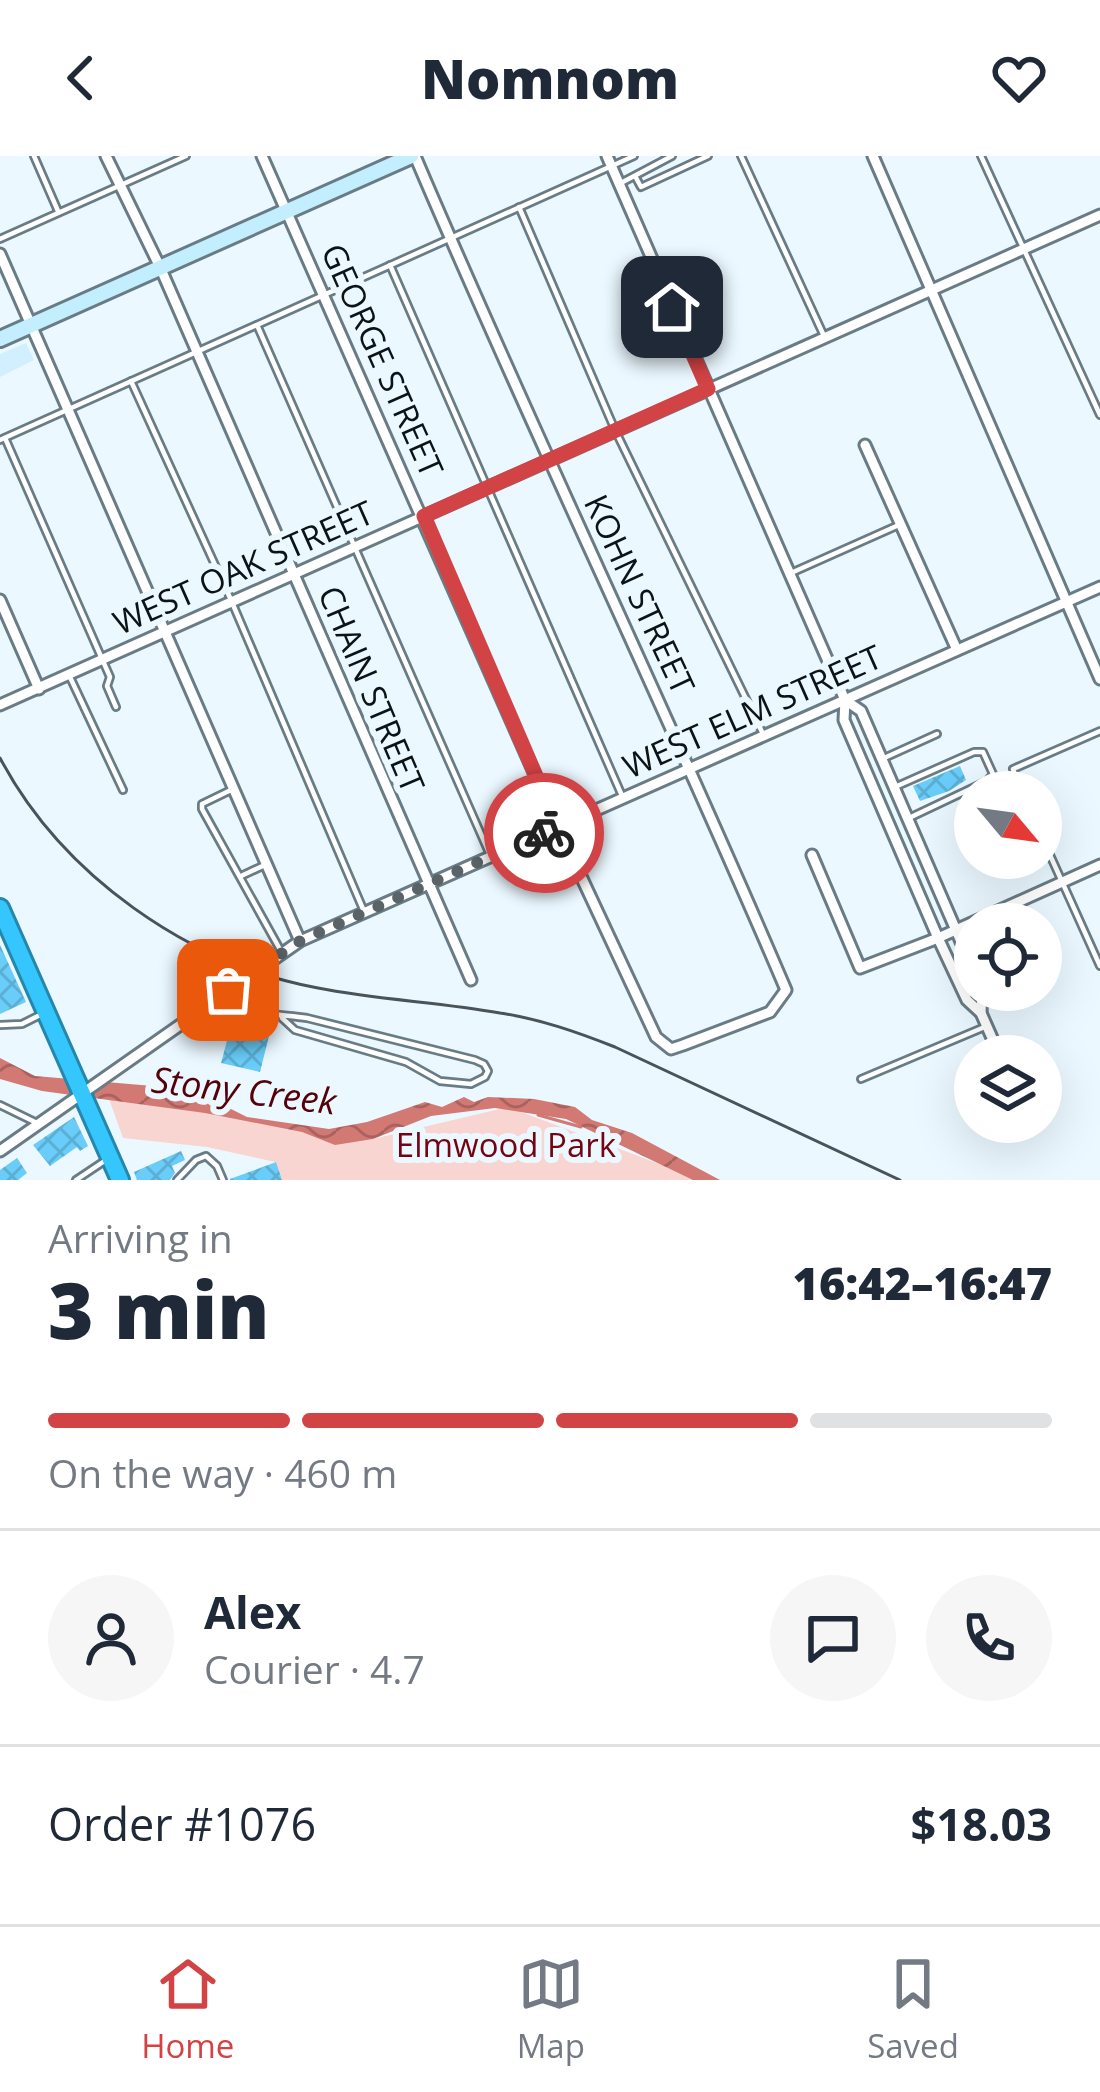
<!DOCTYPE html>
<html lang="en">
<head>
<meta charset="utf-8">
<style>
	:root { --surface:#fff; --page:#f6f6f7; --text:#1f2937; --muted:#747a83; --line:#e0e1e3; --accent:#d24345 }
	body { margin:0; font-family:"Open Sans",sans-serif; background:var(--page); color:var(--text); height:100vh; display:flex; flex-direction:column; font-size:45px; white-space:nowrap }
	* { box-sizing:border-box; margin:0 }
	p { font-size:39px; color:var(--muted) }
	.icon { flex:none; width:66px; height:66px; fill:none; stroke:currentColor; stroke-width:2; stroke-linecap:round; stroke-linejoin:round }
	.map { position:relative; height:1024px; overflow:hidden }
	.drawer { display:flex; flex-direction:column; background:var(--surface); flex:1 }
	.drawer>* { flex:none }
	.needle { width:78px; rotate:119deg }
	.controls { position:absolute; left:954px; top:615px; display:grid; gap:24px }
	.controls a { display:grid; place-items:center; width:108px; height:108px; border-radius:50%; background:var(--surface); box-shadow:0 12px 48px #0002; font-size:60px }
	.pin { position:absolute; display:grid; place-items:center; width:102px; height:102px; color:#fff; margin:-51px; border-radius:24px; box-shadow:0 6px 18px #0006 }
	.courier { position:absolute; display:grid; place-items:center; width:120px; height:120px; margin:-60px; border:9px solid #d24345; border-radius:50%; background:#fff; color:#222; box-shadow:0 3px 15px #0007 }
	.overview em { font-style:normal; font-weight:800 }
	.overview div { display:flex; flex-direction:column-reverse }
	.overview { display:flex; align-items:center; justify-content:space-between; height:204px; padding:0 48px }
	h1 { font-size:78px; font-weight:800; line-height:90px }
	.bar { display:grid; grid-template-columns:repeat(4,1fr); gap:18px 12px; align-content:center; height:144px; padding:0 48px }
	.bar i { height:15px; border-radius:9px; background:var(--line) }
	.bar .current { background:var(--accent) }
	.bar p { grid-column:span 4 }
	.line { display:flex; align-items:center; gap:30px; padding:0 48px; border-top:3px solid var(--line) }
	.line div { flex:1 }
	.round { display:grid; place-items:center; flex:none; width:126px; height:126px; border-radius:63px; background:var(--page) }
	header { display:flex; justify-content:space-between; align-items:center; height:156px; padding:0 48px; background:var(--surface); font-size:54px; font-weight:800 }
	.tabs { display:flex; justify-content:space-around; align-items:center; height:168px; border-top:3px solid var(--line); background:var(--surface); font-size:33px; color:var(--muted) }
	.tabs a { display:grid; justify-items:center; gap:6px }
	.tabs .current { color:var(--accent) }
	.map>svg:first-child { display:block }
</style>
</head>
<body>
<header><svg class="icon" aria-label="back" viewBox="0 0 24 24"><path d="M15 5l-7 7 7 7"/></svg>Nomnom<svg class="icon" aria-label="heart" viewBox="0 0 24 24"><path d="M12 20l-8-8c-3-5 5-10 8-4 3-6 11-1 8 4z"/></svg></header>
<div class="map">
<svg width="1100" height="1024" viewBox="0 0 1100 1024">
	<defs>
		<pattern id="water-waves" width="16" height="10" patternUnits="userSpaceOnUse" patternTransform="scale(3)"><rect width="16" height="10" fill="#d27974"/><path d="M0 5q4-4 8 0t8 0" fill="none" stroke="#a9625e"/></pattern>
		<pattern id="building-cross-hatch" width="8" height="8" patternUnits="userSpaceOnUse" patternTransform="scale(3)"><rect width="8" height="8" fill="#6acdf9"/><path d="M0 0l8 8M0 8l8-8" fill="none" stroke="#5bafd5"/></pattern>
	</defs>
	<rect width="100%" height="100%" fill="#ebf8ff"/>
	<polygon fill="#d1effe" points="26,187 34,204 0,221 0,198"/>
	<polygon fill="#f9d5d2" points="108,940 373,983 508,951 702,1024 282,1024 275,1006 207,991 123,982"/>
	<polygon fill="url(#water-waves)" points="0,902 35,920 153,930 215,945 247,961 329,973 367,966 425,946 442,951 464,941 474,946 488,941 534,943 575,951 592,964 632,977 720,1024 693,1024 566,963 495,952 431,960 373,983 335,989 302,976 205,957 42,935 0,923"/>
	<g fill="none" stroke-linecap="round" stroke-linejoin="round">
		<polyline stroke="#d27974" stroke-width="3" points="538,959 581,971"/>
	</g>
	<g fill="url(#building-cross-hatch)">
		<polygon points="960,610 966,624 949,635 920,645 913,630"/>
		<polygon points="0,789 26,846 0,858"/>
		<polygon points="231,870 269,880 260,916 221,907"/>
		<polygon points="74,961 88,990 80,995 77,991 50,1010 33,989"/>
		<polygon points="181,995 185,1004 172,1010 175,1017 170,1024 137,1024 134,1016"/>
		<polygon points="17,1002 27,1017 18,1024 0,1024 0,1014"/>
		<polygon points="276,1006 282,1024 230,1024 230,1023"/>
	</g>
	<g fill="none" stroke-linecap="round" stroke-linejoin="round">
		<g stroke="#697c86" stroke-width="10">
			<g id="lane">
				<polyline points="34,0 58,55"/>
				<polyline points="741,0 824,180"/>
				<polyline points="981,0 1100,259"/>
				<polyline points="635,20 641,31 708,0"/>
				<polyline points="619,28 672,0"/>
				<polyline points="519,51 615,274 764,580"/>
				<polyline points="0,83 186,0"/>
				<polyline points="390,109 623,642"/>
				<polyline points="257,169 491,701"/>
				<polyline points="131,225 231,444 363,753"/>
				<polyline points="5,282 110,521 107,530 116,551"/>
				<polyline points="0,284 634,0"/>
				<polyline points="791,417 901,368"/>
				<polyline points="69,519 123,634"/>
				<polyline points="882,603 937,578"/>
				<polyline points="895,631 974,596 983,596 993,618 987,625 909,662"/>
				<polyline points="233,633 202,648 202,653 282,797"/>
				<polyline points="1020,636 1013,613 1100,575"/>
				<polyline points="1041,679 1100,810"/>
				<polyline points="241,720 267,708"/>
				<path d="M228 834C250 862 276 857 307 862L475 904 484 908 488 915 485 921 471 928 440 925 406 906 295 874 282 862"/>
				<polyline points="0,869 22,868 40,859"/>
				<polyline points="861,923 987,870"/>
				<polyline points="0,949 39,968"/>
				<polyline points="76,1024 106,1004"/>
				<polyline points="177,1024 196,1004 206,1000 217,1010 223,1024"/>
			</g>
		</g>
		<g stroke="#697c86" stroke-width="15">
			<g id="street">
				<polyline points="106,0 160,111 471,824"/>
				<path d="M262 0 558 671 656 881 671 893 683 889 770 856 786 834C667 554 534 280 415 0"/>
				<polyline points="607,0 845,544 844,564 938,782 967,844 981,857 1000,900"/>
				<polyline points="873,0 1100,523"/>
				<polyline points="0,98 300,785"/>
				<polyline points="865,289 957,494"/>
				<polyline points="0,444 39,533"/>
				<polyline points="845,544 861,555 975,818"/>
				<polyline points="0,549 1100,59"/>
				<polyline points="812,699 860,812 938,782 1100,709"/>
				<polyline points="981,857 982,834"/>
				<polyline points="0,995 300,785 1100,431"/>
			</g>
		</g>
		<g stroke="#697c86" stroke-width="20">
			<polyline id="secondary" points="0,183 411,0"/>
		</g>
		<g stroke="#2687ac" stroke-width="22">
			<polyline id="highway" points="0,752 120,1024"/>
		</g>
		<use href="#lane" stroke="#fff" stroke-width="4.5"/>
		<use href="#street" stroke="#fff" stroke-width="9"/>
		<use href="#secondary" stroke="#c2eefe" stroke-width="14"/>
		<use href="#highway" stroke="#35c6fd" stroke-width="16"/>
		<path stroke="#4a5358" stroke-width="3" d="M0 602C62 719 188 808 318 832 378 844 440 846 500 857 540 863 577 876 615 891L900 1024"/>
	</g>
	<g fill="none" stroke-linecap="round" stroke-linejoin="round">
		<polyline stroke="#596368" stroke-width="12" stroke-dasharray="0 21.6" points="228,834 300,785 544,677"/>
		<polyline stroke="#d24345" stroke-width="15" points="544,677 558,671 424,360 708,233 672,151"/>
	</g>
	<g text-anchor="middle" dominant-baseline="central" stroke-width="12" stroke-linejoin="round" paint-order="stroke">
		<g font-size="33" fill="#0b1317" stroke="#ebf8ff">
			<text transform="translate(383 204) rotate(66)">GEORGE STREET</text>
			<text transform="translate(243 411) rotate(-24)">WEST OAK STREET</text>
			<text transform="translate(640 438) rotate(65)">KOHN STREET</text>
			<text transform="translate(372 533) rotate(67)">CHAIN STREET</text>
			<text transform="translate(752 555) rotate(-24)">WEST ELM STREET</text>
		</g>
		<g font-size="33" fill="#750413" stroke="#ebf8ff">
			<text x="506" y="988">Elmwood Park</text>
		</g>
		<g font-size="36" font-style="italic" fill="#54010a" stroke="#ebf8ff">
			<text transform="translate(244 934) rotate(7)">Stony Creek</text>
		</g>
	</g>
</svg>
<div class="controls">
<a><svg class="needle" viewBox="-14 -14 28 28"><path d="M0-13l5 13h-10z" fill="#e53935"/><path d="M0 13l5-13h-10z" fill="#747a83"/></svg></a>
<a><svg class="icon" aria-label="locate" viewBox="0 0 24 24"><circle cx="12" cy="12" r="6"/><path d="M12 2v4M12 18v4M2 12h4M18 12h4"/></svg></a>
<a><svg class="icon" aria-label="layers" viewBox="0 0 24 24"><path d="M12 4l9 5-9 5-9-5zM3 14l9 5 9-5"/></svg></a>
</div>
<div class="pin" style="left:228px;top:834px;background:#ea580c"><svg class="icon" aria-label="bag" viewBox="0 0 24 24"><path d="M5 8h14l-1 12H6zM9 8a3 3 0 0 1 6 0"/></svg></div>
<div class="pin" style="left:672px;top:151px;background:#1f2937"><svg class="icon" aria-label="home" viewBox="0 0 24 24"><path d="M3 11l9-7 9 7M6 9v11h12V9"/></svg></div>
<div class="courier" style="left:544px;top:677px"><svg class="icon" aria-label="bike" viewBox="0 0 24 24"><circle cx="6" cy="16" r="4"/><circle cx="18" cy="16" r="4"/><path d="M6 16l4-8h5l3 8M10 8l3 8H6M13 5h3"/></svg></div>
</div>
<section class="drawer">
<div class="overview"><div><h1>3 min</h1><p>Arriving in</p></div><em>16:42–16:47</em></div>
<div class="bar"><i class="current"></i><i class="current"></i><i class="current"></i><i></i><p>On the way · 460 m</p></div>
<div class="line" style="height:216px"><a class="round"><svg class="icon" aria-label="person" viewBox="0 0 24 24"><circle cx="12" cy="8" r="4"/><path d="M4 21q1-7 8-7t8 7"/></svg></a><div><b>Alex</b><p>Courier · 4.7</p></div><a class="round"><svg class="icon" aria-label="chat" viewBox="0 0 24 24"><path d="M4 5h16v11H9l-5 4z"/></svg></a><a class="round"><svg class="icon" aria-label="phone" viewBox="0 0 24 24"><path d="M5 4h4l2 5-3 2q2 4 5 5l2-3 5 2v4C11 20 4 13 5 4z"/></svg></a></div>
<div class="line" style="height:156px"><div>Order #1076</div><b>$18.03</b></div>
</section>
<nav class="tabs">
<a class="current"><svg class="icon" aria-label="home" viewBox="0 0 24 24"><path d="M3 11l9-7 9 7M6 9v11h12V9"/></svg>Home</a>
<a><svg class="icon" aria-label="map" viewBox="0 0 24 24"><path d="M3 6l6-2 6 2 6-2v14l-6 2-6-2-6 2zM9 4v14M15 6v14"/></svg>Map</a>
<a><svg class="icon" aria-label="saved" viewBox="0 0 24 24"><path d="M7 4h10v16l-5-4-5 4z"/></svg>Saved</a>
</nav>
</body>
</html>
